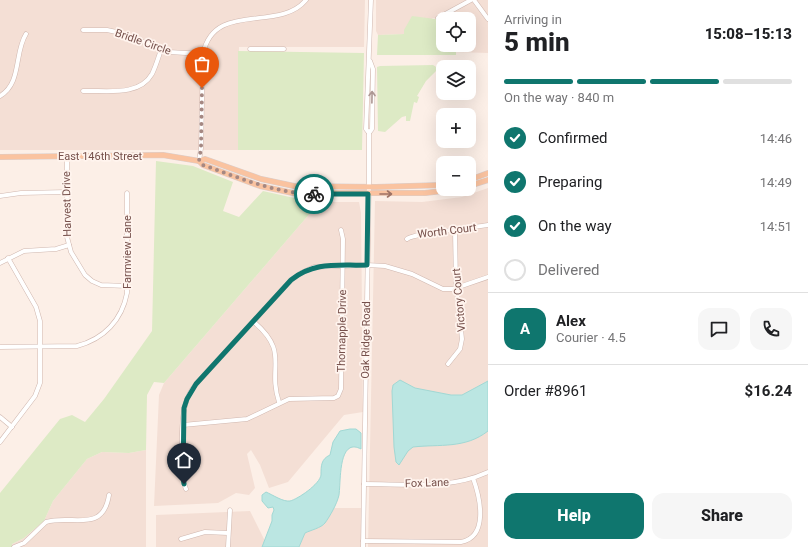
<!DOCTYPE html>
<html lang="en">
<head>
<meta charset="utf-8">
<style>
	:root { --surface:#fff; --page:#f6f6f6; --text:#202124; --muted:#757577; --line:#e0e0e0; --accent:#0f766e }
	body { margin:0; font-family:Roboto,sans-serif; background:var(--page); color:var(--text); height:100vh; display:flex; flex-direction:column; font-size:15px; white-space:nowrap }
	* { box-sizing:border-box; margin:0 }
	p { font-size:13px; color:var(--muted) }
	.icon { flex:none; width:22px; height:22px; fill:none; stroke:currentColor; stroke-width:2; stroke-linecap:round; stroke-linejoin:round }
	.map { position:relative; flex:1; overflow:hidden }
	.side { display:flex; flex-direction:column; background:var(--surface); width:320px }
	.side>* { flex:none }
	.buttons { position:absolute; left:436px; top:12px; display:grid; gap:8px }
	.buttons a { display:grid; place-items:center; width:40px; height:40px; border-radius:8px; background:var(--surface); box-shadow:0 4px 16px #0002; font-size:20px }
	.pin { position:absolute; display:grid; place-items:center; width:34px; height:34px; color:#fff; margin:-41px -17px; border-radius:50% 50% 50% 0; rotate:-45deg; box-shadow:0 0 4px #0007 }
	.pin .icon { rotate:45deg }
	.courier { position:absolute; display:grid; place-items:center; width:40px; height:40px; margin:-20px; border:3px solid #0f766e; border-radius:50%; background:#fff; color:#222; box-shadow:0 1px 5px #0007 }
	.summary em { font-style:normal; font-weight:800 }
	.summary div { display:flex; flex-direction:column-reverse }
	.summary { display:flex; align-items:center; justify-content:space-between; height:68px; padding:0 16px }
	h1 { font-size:26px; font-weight:800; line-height:30px }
	.bar { display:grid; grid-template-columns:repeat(4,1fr); gap:6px 4px; align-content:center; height:48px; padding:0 16px }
	.bar i { height:5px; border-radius:3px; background:var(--line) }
	.bar .current { background:var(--accent) }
	.bar p { grid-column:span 4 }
	.line { display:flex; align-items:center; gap:10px; padding:0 16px; border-top:1px solid var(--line) }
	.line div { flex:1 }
	.round { display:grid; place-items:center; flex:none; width:42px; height:42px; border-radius:12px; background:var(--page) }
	ol { padding:0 16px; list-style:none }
	li { display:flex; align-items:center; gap:12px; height:44px }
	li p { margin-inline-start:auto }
	li .icon { padding:4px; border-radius:50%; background:var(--accent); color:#fff; stroke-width:4 }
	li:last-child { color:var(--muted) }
	li i { width:22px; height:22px; border:2px solid var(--line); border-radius:50% }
	.action { display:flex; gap:8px; margin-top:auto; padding:8px 16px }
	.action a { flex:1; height:46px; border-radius:12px; background:var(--accent); color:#fff; font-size:16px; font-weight:800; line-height:46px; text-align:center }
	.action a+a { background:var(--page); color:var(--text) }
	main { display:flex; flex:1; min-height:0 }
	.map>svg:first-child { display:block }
</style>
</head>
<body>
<main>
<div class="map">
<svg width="488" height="547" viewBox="0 0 488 547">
	<rect width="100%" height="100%" fill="#fcefe7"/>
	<g fill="#f4dfd5">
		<polygon points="0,0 365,0 364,47 239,47 238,150 0,150"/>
		<polygon points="376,0 488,0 488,53 456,52 456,45 469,45 469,19 443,20 433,18 404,34 378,35 376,31"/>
		<polygon points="488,188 488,547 368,547 375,201 422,202 462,197"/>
		<polygon points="312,202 359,202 361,213 363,412 344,415 288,482 269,488 260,465 251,450 247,454 255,488 249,495 236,493 218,503 154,506 159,395 164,383 312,211"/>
		<polygon points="146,450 146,547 12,547 12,544 24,538 44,521 53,501 87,459 102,452 129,453"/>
		<polygon points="333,508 361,508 361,547 299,547 305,533 323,525"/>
		<polygon points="250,511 265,541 262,547 156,547 156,515"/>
	</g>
	<g fill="#ddeac5">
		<polygon points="412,16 443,20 443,45 456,45 456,55 377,55 378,35 404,34 404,30"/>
		<polygon points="238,51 364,53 362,150 238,150"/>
		<polygon points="433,65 436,67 436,71 426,81 417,96 419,97 417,103 414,102 410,121 406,121 406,116 402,117 385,132 378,131 377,67 380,66"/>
		<polygon points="156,161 193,166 233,182 223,211 239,217 263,191 312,202 312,211 164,383 154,382 147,395 146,450 129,453 102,452 87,459 53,501 44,521 24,538 12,544 12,547 0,547 0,493 60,419 72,415 85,422 104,399 152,331"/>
	</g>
	<g fill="#bbe6e2" stroke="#a1d8d4">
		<path d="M400 380 415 388 451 395H462L488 381V431C465 449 440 444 413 447L408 451 399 465 396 462 394 447 392 391 393 385Z"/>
		<path d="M350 429H356L361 433V449C338 437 341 481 339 495 337 504 330 516 325 523 321 528 311 530 305 533L299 547H262L272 521V515L274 510 273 507 268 508 262 501V495L266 492C273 495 283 502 290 501 298 499 320 484 321 475 321 466 321 459 330 455L333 442 340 431Z"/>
	</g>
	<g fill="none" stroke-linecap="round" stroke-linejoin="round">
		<g stroke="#d0b7af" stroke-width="5">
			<g id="minor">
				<polyline points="474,0 488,19"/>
				<polyline points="438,18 471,0"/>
				<polyline points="83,30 107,30 121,33 169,52 203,54"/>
				<polyline points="250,49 284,49"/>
				<path d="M83 91C105 90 139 97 152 74 156 66 158 58 161 50"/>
				<path d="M0 96C22 83 14 53 26 34"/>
				<polyline points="369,133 372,129 373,69 370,61"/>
				<polyline points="67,156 67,237 71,252 85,275 92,281 101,285 127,286"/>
				<path d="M199 161 201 148 203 54C214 0 279 33 306 0"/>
				<polyline points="0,196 21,193 67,192"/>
				<path d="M407 239C413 233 473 228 488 225"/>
				<polyline points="0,263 24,251 56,249 69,245"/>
				<path d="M254 322C290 353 267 366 279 402"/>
				<path d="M0 347 77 346C104 339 122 320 127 293V193"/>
				<polyline points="448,364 460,349 462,339 456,283 455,231"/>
				<polyline points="0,417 12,427"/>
				<polyline points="183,425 247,419 289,399 334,398 338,396 341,389 343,239 341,230"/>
				<polyline points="0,442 35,396 40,383 40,321 36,307 8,258"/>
				<path d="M364 484C406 484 449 490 488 472"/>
				<path d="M186 489C180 475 181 421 185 406 187 397 191 390 196 384L291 280 301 273 314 267 367 265 385 266 412 274 443 289H453L488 277"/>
				<polyline points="181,539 205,532 228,533"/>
				<path d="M363 541 461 542C488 537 481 500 473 478"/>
				<path d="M14 547 24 543 46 522C72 514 103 534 109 495"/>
				<polyline points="228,547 230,510"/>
				<polyline points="363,547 369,181 369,133 366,129 371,0"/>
			</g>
		</g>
		<g stroke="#d9cecd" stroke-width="6">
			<g id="major">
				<polyline points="0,157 163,155 199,161 205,159 261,179 294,186 376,187 443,185"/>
				<polyline points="199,161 203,165 260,186 293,193 425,193 459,189"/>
				<polyline points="469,180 488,173"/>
				<polyline points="469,186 488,180"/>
			</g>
		</g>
		<use href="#minor" stroke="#fff" stroke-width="4"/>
		<use href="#major" stroke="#fac3a0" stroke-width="5"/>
	</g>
	<defs><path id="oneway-shaft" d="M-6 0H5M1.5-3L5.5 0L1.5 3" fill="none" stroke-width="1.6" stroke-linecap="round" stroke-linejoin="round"/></defs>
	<use stroke="#ad9693" href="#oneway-shaft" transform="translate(372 97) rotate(-89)"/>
	<use stroke="#9e7264" href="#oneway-shaft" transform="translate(386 194)"/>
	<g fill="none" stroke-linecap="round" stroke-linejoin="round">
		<path stroke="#a58882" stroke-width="4" stroke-dasharray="0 7.2" d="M202 88 201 148 199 161 203 165C240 178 274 193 314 194"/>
		<path stroke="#0f766e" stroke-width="5" d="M184 484 183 477 184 408 187 399 196 384 291 280C315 261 338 266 367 265L368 194H314"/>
	</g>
	<g text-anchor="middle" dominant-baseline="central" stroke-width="3.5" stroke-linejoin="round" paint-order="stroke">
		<g font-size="11" fill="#76504b" stroke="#fff4ee">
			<text transform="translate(143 42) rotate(19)">Bridle Circle</text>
			<text x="100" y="156">East 146th Street</text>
			<text transform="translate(67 204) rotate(-91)">Harvest Drive</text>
			<text transform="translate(447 231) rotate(-7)">Worth Court</text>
			<text transform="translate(127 252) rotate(-90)">Farmview Lane</text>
			<text transform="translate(459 300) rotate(-95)">Victory Court</text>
			<text transform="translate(342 331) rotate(-89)">Thornapple Drive</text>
			<text transform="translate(366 340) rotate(-89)">Oak Ridge Road</text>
			<text transform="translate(427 483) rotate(-2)">Fox Lane</text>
		</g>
	</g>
</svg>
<div class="buttons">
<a><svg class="icon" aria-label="locate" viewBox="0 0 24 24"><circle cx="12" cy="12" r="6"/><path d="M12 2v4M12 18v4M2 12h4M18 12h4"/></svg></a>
<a><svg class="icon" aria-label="layers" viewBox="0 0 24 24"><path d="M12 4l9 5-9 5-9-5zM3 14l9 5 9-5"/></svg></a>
<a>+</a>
<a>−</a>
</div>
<div class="pin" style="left:202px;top:88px;background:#ea580c"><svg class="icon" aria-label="bag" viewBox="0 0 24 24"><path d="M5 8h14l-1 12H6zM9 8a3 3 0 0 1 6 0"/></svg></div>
<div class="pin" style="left:184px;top:484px;background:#1f2937"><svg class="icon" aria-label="home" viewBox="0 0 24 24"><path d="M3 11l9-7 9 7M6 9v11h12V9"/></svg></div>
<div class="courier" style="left:314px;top:194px"><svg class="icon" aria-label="bike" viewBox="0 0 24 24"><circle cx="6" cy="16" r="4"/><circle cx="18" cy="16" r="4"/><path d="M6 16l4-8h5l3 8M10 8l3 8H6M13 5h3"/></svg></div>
</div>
<section class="side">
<div class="summary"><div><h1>5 min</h1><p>Arriving in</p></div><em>15:08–15:13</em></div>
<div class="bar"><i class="current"></i><i class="current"></i><i class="current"></i><i></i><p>On the way · 840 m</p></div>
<ol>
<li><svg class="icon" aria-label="check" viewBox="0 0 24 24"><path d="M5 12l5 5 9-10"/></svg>Confirmed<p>14:46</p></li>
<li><svg class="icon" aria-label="check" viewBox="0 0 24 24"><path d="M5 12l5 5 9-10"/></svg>Preparing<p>14:49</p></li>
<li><svg class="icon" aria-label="check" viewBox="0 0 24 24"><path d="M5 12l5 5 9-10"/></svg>On the way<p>14:51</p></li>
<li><i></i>Delivered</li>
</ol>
<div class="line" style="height:72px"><b class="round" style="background:var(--accent);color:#fff">A</b><div><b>Alex</b><p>Courier · 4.5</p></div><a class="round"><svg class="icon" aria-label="chat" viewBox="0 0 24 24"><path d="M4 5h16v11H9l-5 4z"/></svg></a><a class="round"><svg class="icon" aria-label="phone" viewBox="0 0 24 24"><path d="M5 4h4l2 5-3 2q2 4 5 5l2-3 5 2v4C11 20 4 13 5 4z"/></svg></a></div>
<div class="line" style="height:52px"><div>Order #8961</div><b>$16.24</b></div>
<div class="action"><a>Help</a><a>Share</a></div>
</section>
</main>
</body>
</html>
